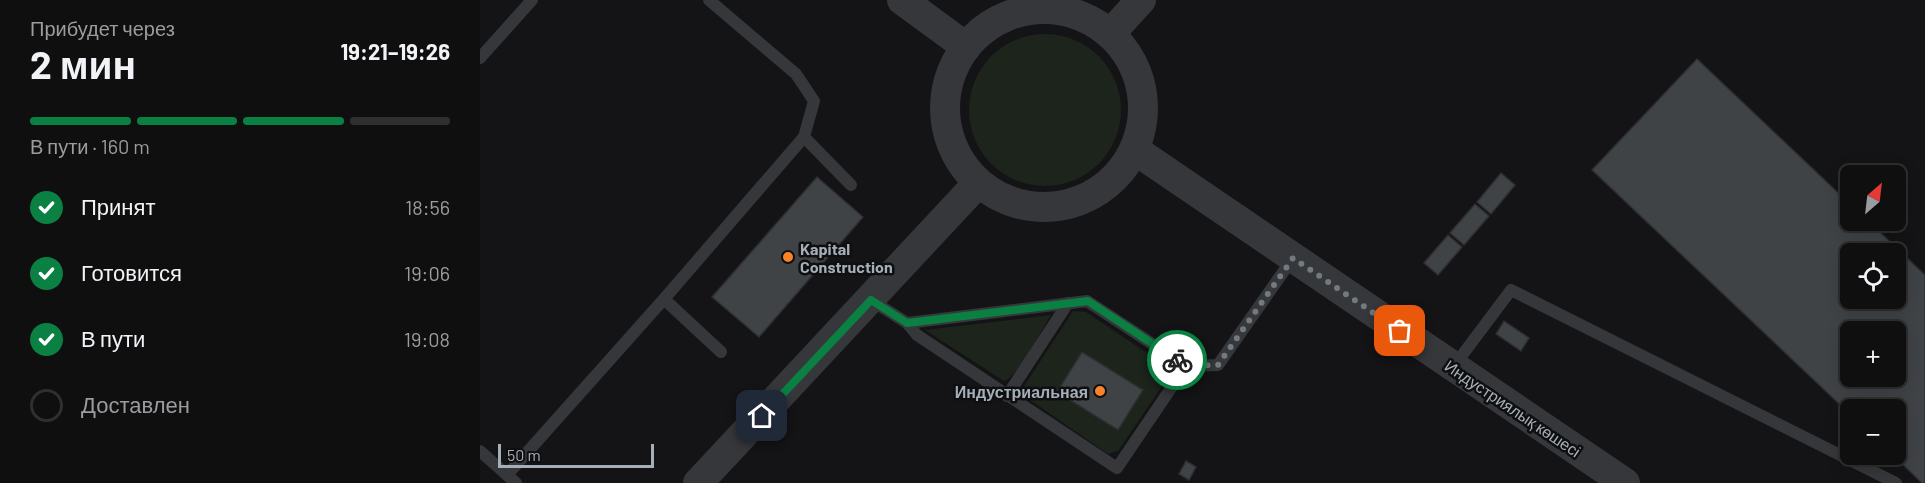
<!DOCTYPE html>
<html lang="ru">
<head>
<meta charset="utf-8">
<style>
	:root { --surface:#0f0f10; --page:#1d1d1e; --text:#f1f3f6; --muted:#9b9c9f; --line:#2f2f30; --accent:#0b8043 }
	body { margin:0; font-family:Barlow,sans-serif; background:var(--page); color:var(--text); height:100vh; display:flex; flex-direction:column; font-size:22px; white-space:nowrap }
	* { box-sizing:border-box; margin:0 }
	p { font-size:20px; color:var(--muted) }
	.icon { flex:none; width:33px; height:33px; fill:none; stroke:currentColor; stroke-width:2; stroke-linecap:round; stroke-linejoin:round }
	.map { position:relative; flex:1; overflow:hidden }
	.details { display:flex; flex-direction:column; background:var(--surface); width:480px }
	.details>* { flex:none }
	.needle { width:39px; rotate:28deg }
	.buttons { position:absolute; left:1360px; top:165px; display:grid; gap:12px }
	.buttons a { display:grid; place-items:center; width:66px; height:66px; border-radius:9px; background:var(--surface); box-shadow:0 3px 15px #0003,0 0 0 2px var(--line); font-size:30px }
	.scale { position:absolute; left:18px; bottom:15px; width:156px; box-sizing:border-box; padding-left:6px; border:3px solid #a5afb7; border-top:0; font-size:16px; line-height:21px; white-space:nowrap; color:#a5afb7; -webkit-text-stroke:4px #0f0f11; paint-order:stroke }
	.pin { position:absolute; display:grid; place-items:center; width:51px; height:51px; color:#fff; margin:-26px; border-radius:12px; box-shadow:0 3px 9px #0006 }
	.courier { position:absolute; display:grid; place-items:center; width:60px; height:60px; margin:-30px; border:4px solid #0b8043; border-radius:50%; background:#fff; color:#222; box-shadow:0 2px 8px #0007 }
	.head em { font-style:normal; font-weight:700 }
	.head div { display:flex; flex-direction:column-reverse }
	.head { display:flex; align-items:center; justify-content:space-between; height:102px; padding:0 30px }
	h1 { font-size:39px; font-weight:700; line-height:45px }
	.bar { display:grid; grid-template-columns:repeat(4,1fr); gap:9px 6px; align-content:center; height:72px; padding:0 30px }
	.bar i { height:8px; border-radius:4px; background:var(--line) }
	.bar .selected { background:var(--accent) }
	.bar p { grid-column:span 4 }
	ol { padding:0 30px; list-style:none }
	li { display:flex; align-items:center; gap:18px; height:66px }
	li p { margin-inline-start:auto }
	li .icon { padding:6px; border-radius:50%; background:var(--accent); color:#fff; stroke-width:4 }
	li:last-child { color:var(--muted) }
	li i { width:33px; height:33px; border:3px solid var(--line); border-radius:50% }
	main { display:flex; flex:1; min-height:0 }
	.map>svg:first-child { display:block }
</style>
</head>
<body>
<main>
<section class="details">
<div class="head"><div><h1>2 мин</h1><p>Прибудет через</p></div><em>19:21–19:26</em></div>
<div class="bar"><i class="selected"></i><i class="selected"></i><i class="selected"></i><i></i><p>В пути · 160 m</p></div>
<ol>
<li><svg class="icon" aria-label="check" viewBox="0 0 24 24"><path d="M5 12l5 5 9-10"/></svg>Принят<p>18:56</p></li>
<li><svg class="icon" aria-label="check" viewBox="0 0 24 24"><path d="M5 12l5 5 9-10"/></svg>Готовится<p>19:06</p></li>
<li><svg class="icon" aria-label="check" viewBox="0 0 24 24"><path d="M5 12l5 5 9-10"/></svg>В пути<p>19:08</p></li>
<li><i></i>Доставлен</li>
</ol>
</section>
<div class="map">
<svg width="1445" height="483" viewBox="0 0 1445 483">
	<rect width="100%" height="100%" fill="#141416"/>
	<g fill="#1c241c">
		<circle cx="565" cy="110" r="76"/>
		<polygon points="593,311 606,312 691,369 691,373 638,451 628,454 543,395 543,388"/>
		<path d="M571 315C562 329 538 377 524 381L445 330Z"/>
	</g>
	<g fill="#404346" stroke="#2e2f32" stroke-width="1.5" fill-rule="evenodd">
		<path d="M1217 59 1371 205V220H1387L1445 275V483H1442L1412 454H1416V410H1371V415L1112 170ZM1371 254H1416V298H1371ZM1371 332H1416V376H1371Z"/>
		<polygon points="1021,173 1035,185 1011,214 997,202"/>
		<polygon points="337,177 383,217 279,337 232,297"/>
		<polygon points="995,204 1009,216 984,245 970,233"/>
		<polygon points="968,235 982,247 958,275 944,263"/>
		<polygon points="1024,321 1049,338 1041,351 1016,334"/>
		<polygon points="602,352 663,390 638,430 577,392"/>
		<polygon points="706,461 716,467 709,480 699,474"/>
	</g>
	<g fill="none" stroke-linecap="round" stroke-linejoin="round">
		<g stroke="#35373b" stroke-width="12">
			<polyline points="0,58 52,0"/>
			<polyline points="324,137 371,185"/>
			<polyline points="184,299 241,352"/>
			<polyline points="391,300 427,323 437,335 637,468 706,366 738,365 813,258"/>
			<polyline points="427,323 607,301 706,366"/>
			<polyline points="974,366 1031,290 1416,483"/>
			<polyline points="527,396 588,303"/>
			<polyline points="0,451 36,483"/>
			<polyline points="27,475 184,299 324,137 334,101 316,74 229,0"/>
		</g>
		<g stroke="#35373b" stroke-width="30">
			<polyline points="422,0 486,47"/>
			<circle cx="564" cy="108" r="99"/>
			<polyline points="630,34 661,0"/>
			<polyline points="655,150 1145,483"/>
			<polyline points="218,483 498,183"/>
		</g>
	</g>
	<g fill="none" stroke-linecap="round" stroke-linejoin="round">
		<polyline stroke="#72797f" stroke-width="6" stroke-dasharray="0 10.8" points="697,360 706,366 738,365 813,258 920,331"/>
		<polyline stroke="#0b8043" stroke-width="8" points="282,416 391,300 427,323 608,301 697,360"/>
	</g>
	<g fill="#f98329" stroke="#0f0f11" stroke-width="2">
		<circle cx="308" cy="257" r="6"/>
		<circle cx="620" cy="391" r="6"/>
	</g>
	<g text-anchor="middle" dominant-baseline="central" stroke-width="5" stroke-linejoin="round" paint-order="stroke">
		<g font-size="16" font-weight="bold" fill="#a5afb7" stroke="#0f0f11" text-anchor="start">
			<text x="320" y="248">Kapital<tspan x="320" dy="18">Construction</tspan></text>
			<text x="608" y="391" text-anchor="end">Индустриальная</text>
		</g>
		<g font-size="16" fill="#a5afb7" stroke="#0f0f11">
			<text transform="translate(1033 408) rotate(34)">Индустриялық көшесі</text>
		</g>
	</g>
</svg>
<div class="buttons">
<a><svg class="needle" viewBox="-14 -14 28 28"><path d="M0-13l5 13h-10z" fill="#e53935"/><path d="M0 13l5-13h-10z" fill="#9b9c9f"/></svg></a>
<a><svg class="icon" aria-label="locate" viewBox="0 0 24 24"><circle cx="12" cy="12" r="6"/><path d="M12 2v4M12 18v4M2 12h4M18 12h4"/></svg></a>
<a>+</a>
<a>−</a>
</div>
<div class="scale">50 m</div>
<div class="pin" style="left:920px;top:331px;background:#ea580c"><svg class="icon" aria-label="bag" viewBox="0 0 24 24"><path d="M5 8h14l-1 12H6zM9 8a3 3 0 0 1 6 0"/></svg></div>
<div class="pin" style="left:282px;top:416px;background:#1f2937"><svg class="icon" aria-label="home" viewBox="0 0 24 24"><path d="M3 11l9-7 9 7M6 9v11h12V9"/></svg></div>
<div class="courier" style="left:697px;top:360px"><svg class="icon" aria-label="bike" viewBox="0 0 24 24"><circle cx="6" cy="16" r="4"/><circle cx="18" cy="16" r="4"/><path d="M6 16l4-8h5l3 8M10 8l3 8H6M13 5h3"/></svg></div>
</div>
</main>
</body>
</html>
